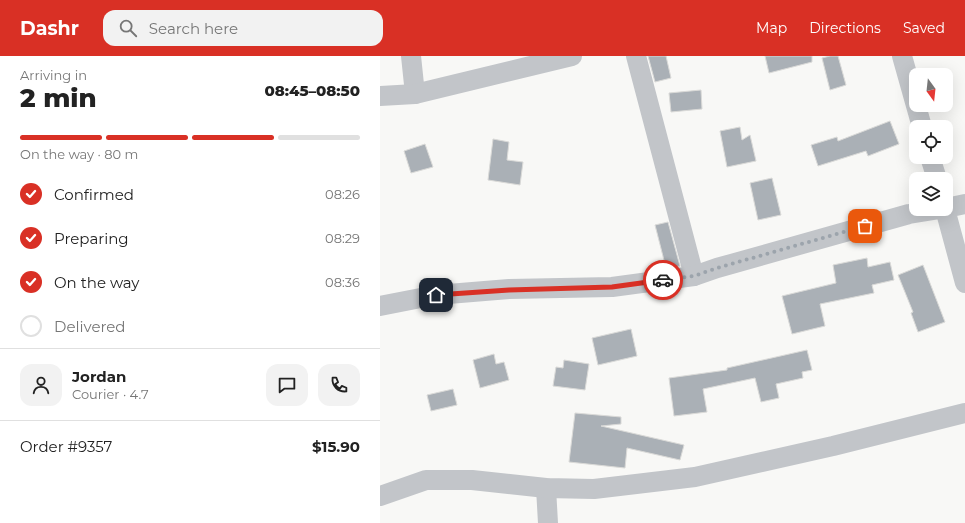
<!DOCTYPE html>
<html lang="en">
<head>
<meta charset="utf-8">
<style>
	:root { --surface:#fff; --page:#f2f2f2; --text:#222; --muted:#767676; --line:#e0e0e0; --accent:#d93025 }
	body { margin:0; font-family:Montserrat,sans-serif; background:var(--page); color:var(--text); height:100vh; display:flex; flex-direction:column; font-size:15px; white-space:nowrap }
	* { box-sizing:border-box; margin:0 }
	p { font-size:13px; color:var(--muted) }
	.icon { flex:none; width:22px; height:22px; fill:none; stroke:currentColor; stroke-width:2; stroke-linecap:round; stroke-linejoin:round }
	.map { position:relative; flex:1; overflow:hidden }
	.panel { display:flex; flex-direction:column; background:var(--surface); width:380px }
	.panel>* { flex:none }
	.needle { width:26px; rotate:165deg }
	.controls { position:absolute; left:529px; top:12px; display:grid; gap:8px }
	.controls a { display:grid; place-items:center; width:44px; height:44px; border-radius:8px; background:var(--surface); box-shadow:0 4px 16px #0002; font-size:20px }
	.pin { position:absolute; display:grid; place-items:center; width:34px; height:34px; color:#fff; margin:-17px; border-radius:8px; box-shadow:0 2px 6px #0006 }
	.courier { position:absolute; display:grid; place-items:center; width:40px; height:40px; margin:-20px; border:3px solid #d93025; border-radius:50%; background:#fff; color:#222; box-shadow:0 1px 5px #0007 }
	.summary em { font-style:normal; font-weight:800 }
	.summary div { display:flex; flex-direction:column-reverse }
	.summary { display:flex; align-items:center; justify-content:space-between; height:68px; padding:0 20px }
	h1 { font-size:26px; font-weight:800; line-height:30px }
	.bar { display:grid; grid-template-columns:repeat(4,1fr); gap:6px 4px; align-content:center; height:48px; padding:0 20px }
	.bar i { height:5px; border-radius:3px; background:var(--line) }
	.bar .current { background:var(--accent) }
	.bar p { grid-column:span 4 }
	.line { display:flex; align-items:center; gap:10px; padding:0 20px; border-top:1px solid var(--line) }
	.line div { flex:1 }
	.round { display:grid; place-items:center; flex:none; width:42px; height:42px; border-radius:12px; background:var(--page) }
	ol { padding:0 20px; list-style:none }
	li { display:flex; align-items:center; gap:12px; height:44px }
	li p { margin-inline-start:auto }
	li .icon { padding:4px; border-radius:50%; background:var(--accent); color:#fff; stroke-width:4 }
	li:last-child { color:var(--muted) }
	li i { width:22px; height:22px; border:2px solid var(--line); border-radius:50% }
	header { display:flex; align-items:center; gap:24px; box-sizing:border-box; height:56px; padding:0 20px; background:var(--accent); color:#fff }
	header strong { font-size:19px }
	nav { display:flex; gap:22px; margin-inline-start:auto; font-size:14px }
	.search { width:280px; height:36px; background:var(--page); display:flex; align-items:center; gap:10px; box-sizing:border-box; padding:0 14px; border-radius:12px; color:var(--muted); font-size:15px }
	main { display:flex; flex:1; min-height:0 }
	.map>svg:first-child { display:block }
</style>
</head>
<body>
<header>
<strong>Dashr</strong>
<div class="search"><svg class="icon" aria-label="search" viewBox="0 0 24 24"><circle cx="10" cy="10" r="6"/><path d="M15 15l6 6"/></svg>Search here</div>
<nav><a>Map</a><a>Directions</a><a>Saved</a></nav>
</header>
<main>
<section class="panel">
<div class="summary"><div><h1>2 min</h1><p>Arriving in</p></div><em>08:45–08:50</em></div>
<div class="bar"><i class="current"></i><i class="current"></i><i class="current"></i><i></i><p>On the way · 80 m</p></div>
<ol>
<li><svg class="icon" aria-label="check" viewBox="0 0 24 24"><path d="M5 12l5 5 9-10"/></svg>Confirmed<p>08:26</p></li>
<li><svg class="icon" aria-label="check" viewBox="0 0 24 24"><path d="M5 12l5 5 9-10"/></svg>Preparing<p>08:29</p></li>
<li><svg class="icon" aria-label="check" viewBox="0 0 24 24"><path d="M5 12l5 5 9-10"/></svg>On the way<p>08:36</p></li>
<li><i></i>Delivered</li>
</ol>
<div class="line" style="height:72px"><a class="round"><svg class="icon" aria-label="person" viewBox="0 0 24 24"><circle cx="12" cy="8" r="4"/><path d="M4 21q1-7 8-7t8 7"/></svg></a><div><b>Jordan</b><p>Courier · 4.7</p></div><a class="round"><svg class="icon" aria-label="chat" viewBox="0 0 24 24"><path d="M4 5h16v11H9l-5 4z"/></svg></a><a class="round"><svg class="icon" aria-label="phone" viewBox="0 0 24 24"><path d="M5 4h4l2 5-3 2q2 4 5 5l2-3 5 2v4C11 20 4 13 5 4z"/></svg></a></div>
<div class="line" style="height:52px"><div>Order #9357</div><b>$15.90</b></div>
</section>
<div class="map">
<svg width="585" height="467" viewBox="0 0 585 467">
	<rect width="100%" height="100%" fill="#f8f8f6"/>
	<g fill="#aab0b6" stroke="#dadad8">
		<polygon points="268,0 286,0 291,22 275,26"/>
		<polygon points="385,0 432,0 432,6 389,17"/>
		<polygon points="450,0 458,0 466,29 450,34 442,2"/>
		<polygon points="321,34 322,53 291,56 289,37"/>
		<polygon points="510,65 519,88 488,100 486,95 438,110 431,89 457,81 458,85"/>
		<polygon points="360,71 362,84 370,79 376,105 347,111 340,75"/>
		<polygon points="113,83 129,86 127,104 143,106 140,129 108,124"/>
		<polygon points="45,88 53,111 31,117 24,95"/>
		<polygon points="392,122 401,159 378,164 370,127"/>
		<polygon points="288,166 300,210 286,212 275,169"/>
		<polygon points="487,202 488,211 510,206 514,224 492,229 494,237 440,248 445,270 412,278 402,240 456,227 453,209"/>
		<polygon points="543,209 565,266 538,276 531,257 533,256 518,219"/>
		<polygon points="251,273 257,300 218,309 212,282"/>
		<polygon points="427,294 432,314 422,316 423,322 396,328 399,342 381,346 375,322 323,333 327,356 294,360 289,322 347,314 347,312"/>
		<polygon points="114,298 116,308 124,306 129,324 100,332 93,304"/>
		<polygon points="184,304 209,308 205,334 173,330 176,311 183,312"/>
		<polygon points="73,333 77,349 51,355 47,339"/>
		<polygon points="195,357 241,361 241,368 221,370 304,389 300,404 247,392 245,412 189,406"/>
	</g>
	<g fill="none" stroke-linecap="round" stroke-linejoin="round">
		<g stroke="#c2c5c9" stroke-width="20">
			<polyline points="31,0 35,38"/>
			<polyline points="256,0 314,220"/>
			<polyline points="522,0 542,71"/>
			<polyline points="0,40 35,38 192,0"/>
			<polyline points="550,101 557,123"/>
			<polyline points="566,152 585,148"/>
			<polyline points="565,153 585,227"/>
			<polyline points="0,250 56,239 129,233 232,231 314,220 337,212 529,158 560,153"/>
			<polyline points="166,432 168,467"/>
			<polyline points="0,440 46,424 92,424 166,432 214,433 315,421 453,390 585,357"/>
		</g>
	</g>
	<g fill="none" stroke-linecap="round" stroke-linejoin="round">
		<polyline stroke="#9ca4ac" stroke-width="4" stroke-dasharray="0 7.2" points="283,224 314,220 337,212 485,170"/>
		<polyline stroke="#d93025" stroke-width="5" points="56,239 129,234 232,231 283,224"/>
	</g>
</svg>
<div class="controls">
<a><svg class="needle" viewBox="-14 -14 28 28"><path d="M0-13l5 13h-10z" fill="#e53935"/><path d="M0 13l5-13h-10z" fill="#767676"/></svg></a>
<a><svg class="icon" aria-label="locate" viewBox="0 0 24 24"><circle cx="12" cy="12" r="6"/><path d="M12 2v4M12 18v4M2 12h4M18 12h4"/></svg></a>
<a><svg class="icon" aria-label="layers" viewBox="0 0 24 24"><path d="M12 4l9 5-9 5-9-5zM3 14l9 5 9-5"/></svg></a>
</div>
<div class="pin" style="left:485px;top:170px;background:#ea580c"><svg class="icon" aria-label="bag" viewBox="0 0 24 24"><path d="M5 8h14l-1 12H6zM9 8a3 3 0 0 1 6 0"/></svg></div>
<div class="pin" style="left:56px;top:239px;background:#1f2937"><svg class="icon" aria-label="home" viewBox="0 0 24 24"><path d="M3 11l9-7 9 7M6 9v11h12V9"/></svg></div>
<div class="courier" style="left:283px;top:224px"><svg class="icon" aria-label="car" viewBox="0 0 24 24"><path d="M5 17H2v-5l4-1 3-4h7l3 4 3 1v5h-3M9 17h6M6 11h13"/><circle cx="7" cy="17" r="2"/><circle cx="17" cy="17" r="2"/></svg></div>
</div>
</main>
</body>
</html>
